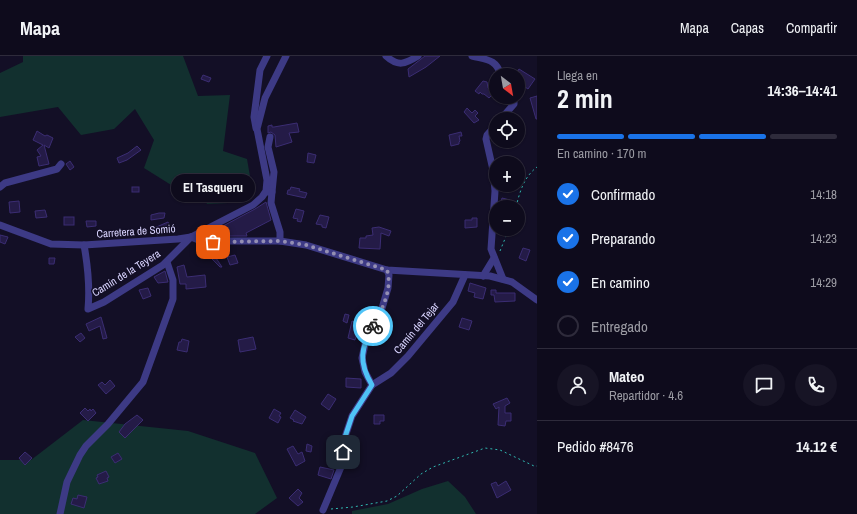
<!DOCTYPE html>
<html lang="es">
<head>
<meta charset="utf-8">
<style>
	:root { --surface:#0e0b1c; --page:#171425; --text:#f1f3f6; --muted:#9b9ba3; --line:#2e2b3b; --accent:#1a73e8 }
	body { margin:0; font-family:"Archivo Narrow",sans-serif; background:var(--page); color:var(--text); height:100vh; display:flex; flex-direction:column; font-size:15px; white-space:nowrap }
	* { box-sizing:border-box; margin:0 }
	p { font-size:13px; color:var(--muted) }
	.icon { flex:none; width:22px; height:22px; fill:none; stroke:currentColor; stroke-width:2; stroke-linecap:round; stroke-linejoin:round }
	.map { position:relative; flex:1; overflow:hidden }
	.panel { display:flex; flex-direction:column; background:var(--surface); width:320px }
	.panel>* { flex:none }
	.needle { width:26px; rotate:149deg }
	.fabs { position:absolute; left:489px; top:12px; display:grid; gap:8px }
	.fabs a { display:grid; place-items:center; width:36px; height:36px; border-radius:50%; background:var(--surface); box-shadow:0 1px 3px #0004,0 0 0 1px var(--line); font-size:20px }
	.pin { position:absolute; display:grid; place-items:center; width:34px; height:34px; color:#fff; margin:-17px; border-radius:8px; box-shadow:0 2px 6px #0006 }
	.courier { position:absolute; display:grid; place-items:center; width:40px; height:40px; margin:-20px; border:3px solid #4fc3f7; border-radius:50%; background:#fff; color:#222; box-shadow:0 1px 5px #0007 }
	.bubble { position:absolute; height:28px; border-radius:14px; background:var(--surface); box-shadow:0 1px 3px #0004,0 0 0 1px var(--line); font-size:13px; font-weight:700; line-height:28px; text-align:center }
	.head em { font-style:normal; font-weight:700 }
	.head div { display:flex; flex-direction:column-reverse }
	.head { display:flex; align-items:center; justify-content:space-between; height:68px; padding:0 20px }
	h1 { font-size:26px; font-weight:700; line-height:30px }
	.bar { display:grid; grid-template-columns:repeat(4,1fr); gap:6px 4px; align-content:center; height:48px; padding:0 20px }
	.bar i { height:5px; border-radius:3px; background:var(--line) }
	.bar .on { background:var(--accent) }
	.bar p { grid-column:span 4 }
	.line { display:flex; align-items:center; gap:10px; padding:0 20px; border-top:1px solid var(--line) }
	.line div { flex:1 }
	.round { display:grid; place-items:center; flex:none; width:42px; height:42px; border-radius:21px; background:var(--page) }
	ol { padding:0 20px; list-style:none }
	li { display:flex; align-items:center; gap:12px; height:44px }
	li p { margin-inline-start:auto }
	li .icon { padding:4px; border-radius:50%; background:var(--accent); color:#fff; stroke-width:4 }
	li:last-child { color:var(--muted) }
	li i { width:22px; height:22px; border:2px solid var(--line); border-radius:50% }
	header { display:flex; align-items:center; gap:24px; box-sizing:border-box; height:56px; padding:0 20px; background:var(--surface); border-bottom:1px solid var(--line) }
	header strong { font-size:19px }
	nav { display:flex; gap:22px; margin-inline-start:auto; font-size:14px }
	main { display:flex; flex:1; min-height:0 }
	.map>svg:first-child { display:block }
</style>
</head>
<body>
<header>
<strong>Mapa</strong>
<nav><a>Mapa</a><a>Capas</a><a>Compartir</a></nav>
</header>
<main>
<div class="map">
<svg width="537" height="458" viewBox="0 0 537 458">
	<rect width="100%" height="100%" fill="#130f26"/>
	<g fill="#12302f">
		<polygon points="23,0 183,0 198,40 230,39 223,95 247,103 251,126 242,141 228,147 207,148 201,135 176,132 144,112 154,84 135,53 114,73 81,79 58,51 0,61 0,17 23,6"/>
		<polygon points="83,364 188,375 255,397 277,442 255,458 0,458 0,404 31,404"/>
		<polygon points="448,425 465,441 476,458 352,458 352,455 388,448 422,433"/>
	</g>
	<g fill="#241b47" stroke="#3b2d73">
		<polygon points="425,0 440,0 426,11 409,21 408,13"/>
		<polygon points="519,13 535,23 528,33 519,27 518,19 515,19"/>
		<polygon points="203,19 211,22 209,26 201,23"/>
		<polygon points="483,25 487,26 488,32 494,37 489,42 484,38 482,38 480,36 479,38 475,35"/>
		<polygon points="537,40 537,63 536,63 530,42"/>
		<polygon points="467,52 472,57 475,54 478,57 475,60 479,64 474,67 464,56"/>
		<polygon points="297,67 299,76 289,77 292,86 276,91 275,79 271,76 268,77 268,70 272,69 272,71 274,71"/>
		<polygon points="37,75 45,80 47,79 53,82 49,92 44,89 49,108 39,110 37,101 41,100 37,94 43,89 33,84"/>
		<polygon points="461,76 462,80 459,80 460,85 459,86 459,88 451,90 449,79"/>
		<polygon points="137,90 141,94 127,104 119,107 117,102 128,97"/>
		<polygon points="308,97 316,99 314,107 307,106"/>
		<polygon points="70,105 74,111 70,114 66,108"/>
		<rect x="132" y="131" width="7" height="5"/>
		<polygon points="291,131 300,133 299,135 307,137 305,142 287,138 288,134 290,134"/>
		<polygon points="502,142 510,144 508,151 500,151"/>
		<polygon points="19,145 20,156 10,157 9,146"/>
		<polygon points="266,146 271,164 246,177 247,180 210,180 210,177 255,153"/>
		<polygon points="296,153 304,155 301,166 297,165 298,163 293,162"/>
		<polygon points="45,154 47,161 36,162 35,155"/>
		<polygon points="159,157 165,157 164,162 151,164 151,159"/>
		<polygon points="320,159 329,161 326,172 322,171 322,169 316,168"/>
		<rect x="64" y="161" width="10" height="8"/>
		<polygon points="472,162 477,162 477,171 465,172 465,164 472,164"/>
		<polygon points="86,165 96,165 96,170 87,171"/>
		<polygon points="168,166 171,173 157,179 154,172"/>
		<polygon points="379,171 391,175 389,180 381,177 380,193 359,192 360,182 366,182 366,180 373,179 372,172"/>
		<polygon points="0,179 8,181 5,188 0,186"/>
		<polygon points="523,192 530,194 526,205 519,202"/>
		<polygon points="214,199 222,211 220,211 211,202"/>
		<polygon points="235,199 238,207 230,209 227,201"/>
		<polygon points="49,202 55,202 54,208 49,208"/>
		<polygon points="184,209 187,221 205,219 206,231 186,233 186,228 180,228 177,211"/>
		<polygon points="165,215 168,226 158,227 154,221"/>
		<polygon points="470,227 486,232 483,243 474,241 475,237 468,235"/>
		<polygon points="148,232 151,240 143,243 139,234"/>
		<polygon points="491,234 496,234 496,237 515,237 515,245 495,246 494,239 491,239"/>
		<polygon points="345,258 349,259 347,267 343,265"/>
		<polygon points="101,261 107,282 103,283 100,270 89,275 86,268"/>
		<polygon points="462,262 472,265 469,274 459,271"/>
		<polygon points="352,265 360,268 355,284 348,282"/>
		<polygon points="81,277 85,282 80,286 75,281"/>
		<polygon points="253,281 256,293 240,296 238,284"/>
		<polygon points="182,283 189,285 187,296 177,294 179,286 181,286"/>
		<polygon points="346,322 361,323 361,332 346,331"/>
		<polygon points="110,324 115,330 106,338 98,329 102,326 105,329"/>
		<polygon points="328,338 336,343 329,354 321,348"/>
		<polygon points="507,342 510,347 505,350 505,357 511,357 511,365 506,365 505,370 498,369 499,351 496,353 493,348"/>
		<polygon points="85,352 88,355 90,353 91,355 93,353 96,357 88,365 80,357"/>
		<polygon points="274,353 281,357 279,360 281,361 278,367 269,362"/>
		<polygon points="295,354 306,361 302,368 293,365 294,364 290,362"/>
		<polygon points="137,359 143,364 125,382 119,376 125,368"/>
		<polygon points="374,359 384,359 384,365 380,365 380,368 374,368"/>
		<polygon points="307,388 312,390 311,396 306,395"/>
		<polygon points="293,390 298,398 302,396 305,405 296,410 287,393"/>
		<polygon points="25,396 32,402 25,409 19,402"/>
		<polygon points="118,397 122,403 115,407 111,401"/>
		<polygon points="320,411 334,414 331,423 318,419"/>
		<polygon points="106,415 109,421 107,422 108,425 99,428 96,422 98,421 97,419"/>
		<polygon points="506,425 511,434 497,442 491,428 496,426 498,430"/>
		<polygon points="298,433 302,437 299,442 303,446 298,450 289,442"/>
		<polygon points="78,439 87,441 84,452 71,448 73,442 77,443"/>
	</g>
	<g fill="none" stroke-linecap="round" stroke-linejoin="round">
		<g stroke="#2fb8b0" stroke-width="1" stroke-dasharray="2 3" stroke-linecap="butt">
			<path d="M516 151C520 135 524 121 537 111"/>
			<polyline points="500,195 509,173"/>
			<polyline points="331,453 353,451 387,445 397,440 421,418 433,411 485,392 500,394 534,410 537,410"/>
		</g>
		<g stroke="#3d3a85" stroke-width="7">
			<path d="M386 0C398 11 405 8 418 0"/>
			<path d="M472 0C487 4 496 3 501 19"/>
			<polyline points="501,63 514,48 514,41"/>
			<polyline points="496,69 487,79 486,83 493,114 495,135 491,193 503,223"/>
			<polyline points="256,72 254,61 260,14 267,0"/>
			<polyline points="270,81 268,91 274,116 272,136"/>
			<polyline points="0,131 5,127 57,113 61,108"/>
			<polyline points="268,136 272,136 271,147 280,176 280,185"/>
			<polyline points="0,169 51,188 84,189 178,183 191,181 253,149 262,141 266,135 267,124 257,73 265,42 286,0"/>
			<polyline points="191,181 201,185 280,185 306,189 387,214 490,220 512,226 537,244"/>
			<path d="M84 189C88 211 90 231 88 253L104 246 163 209 191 181"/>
			<polyline points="483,220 494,202"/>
			<polyline points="372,329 391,317 408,300 453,246 465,219"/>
			<polyline points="323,454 341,411 345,381 352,360 372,329 365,316 362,302 366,284 380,259 388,232 389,219 387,214"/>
			<polyline points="60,458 67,426 80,399 86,390 108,368 143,326 173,243 173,224 167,206"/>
		</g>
	</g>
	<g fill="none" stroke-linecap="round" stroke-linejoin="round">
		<path stroke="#948fb3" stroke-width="4" stroke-dasharray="0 7.2" d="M213 186 280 185 306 189 387 214C393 232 382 254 373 270"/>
		<path stroke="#4fc3f7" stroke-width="5" d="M343 396 345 381 352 360 372 329C358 306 361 292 373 270"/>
	</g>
	<g text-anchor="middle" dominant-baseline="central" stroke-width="3" stroke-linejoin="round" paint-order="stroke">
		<g font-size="11" fill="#d9d4ff" stroke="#130f26">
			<text transform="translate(136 175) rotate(-4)">Carretera de Somió</text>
			<text transform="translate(126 217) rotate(-32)">Camín de la Teyera</text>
			<text transform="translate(416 272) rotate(-50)">Camín del Tejar</text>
		</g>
	</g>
</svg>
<div class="fabs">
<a><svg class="needle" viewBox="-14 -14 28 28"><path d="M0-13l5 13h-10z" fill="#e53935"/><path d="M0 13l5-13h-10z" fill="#9b9ba3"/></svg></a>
<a><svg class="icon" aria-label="locate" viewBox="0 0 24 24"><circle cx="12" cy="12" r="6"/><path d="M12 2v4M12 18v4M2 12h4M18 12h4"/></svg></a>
<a>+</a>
<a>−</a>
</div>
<div class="pin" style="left:213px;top:186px;background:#ea580c"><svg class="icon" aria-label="bag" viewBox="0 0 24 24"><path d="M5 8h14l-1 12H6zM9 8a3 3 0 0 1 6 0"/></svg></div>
<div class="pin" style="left:343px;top:396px;background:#1f2937"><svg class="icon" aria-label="home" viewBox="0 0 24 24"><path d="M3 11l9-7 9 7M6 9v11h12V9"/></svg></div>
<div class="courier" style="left:373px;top:270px"><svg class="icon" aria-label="bike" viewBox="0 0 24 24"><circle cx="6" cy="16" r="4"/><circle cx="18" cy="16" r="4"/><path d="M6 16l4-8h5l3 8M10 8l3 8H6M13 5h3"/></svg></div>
<div class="bubble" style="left:171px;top:118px;width:84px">El Tasqueru</div>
</div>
<section class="panel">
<div class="head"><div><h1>2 min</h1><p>Llega en</p></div><em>14:36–14:41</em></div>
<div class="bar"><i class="on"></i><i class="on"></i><i class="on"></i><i></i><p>En camino · 170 m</p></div>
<ol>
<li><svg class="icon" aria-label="check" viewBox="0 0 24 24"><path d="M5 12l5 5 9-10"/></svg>Confirmado<p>14:18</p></li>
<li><svg class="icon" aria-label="check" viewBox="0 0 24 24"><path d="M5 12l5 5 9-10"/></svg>Preparando<p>14:23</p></li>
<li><svg class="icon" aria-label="check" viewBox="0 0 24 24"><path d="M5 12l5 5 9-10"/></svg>En camino<p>14:29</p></li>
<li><i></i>Entregado</li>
</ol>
<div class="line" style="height:72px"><a class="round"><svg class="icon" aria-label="person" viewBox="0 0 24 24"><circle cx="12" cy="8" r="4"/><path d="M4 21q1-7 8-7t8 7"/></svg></a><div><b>Mateo</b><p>Repartidor · 4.6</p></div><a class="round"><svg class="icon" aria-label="chat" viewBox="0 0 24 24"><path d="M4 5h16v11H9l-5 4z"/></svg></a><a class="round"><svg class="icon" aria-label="phone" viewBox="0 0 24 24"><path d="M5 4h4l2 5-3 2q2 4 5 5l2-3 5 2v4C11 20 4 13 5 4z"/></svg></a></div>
<div class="line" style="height:52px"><div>Pedido #8476</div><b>14.12 €</b></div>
</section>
</main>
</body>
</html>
